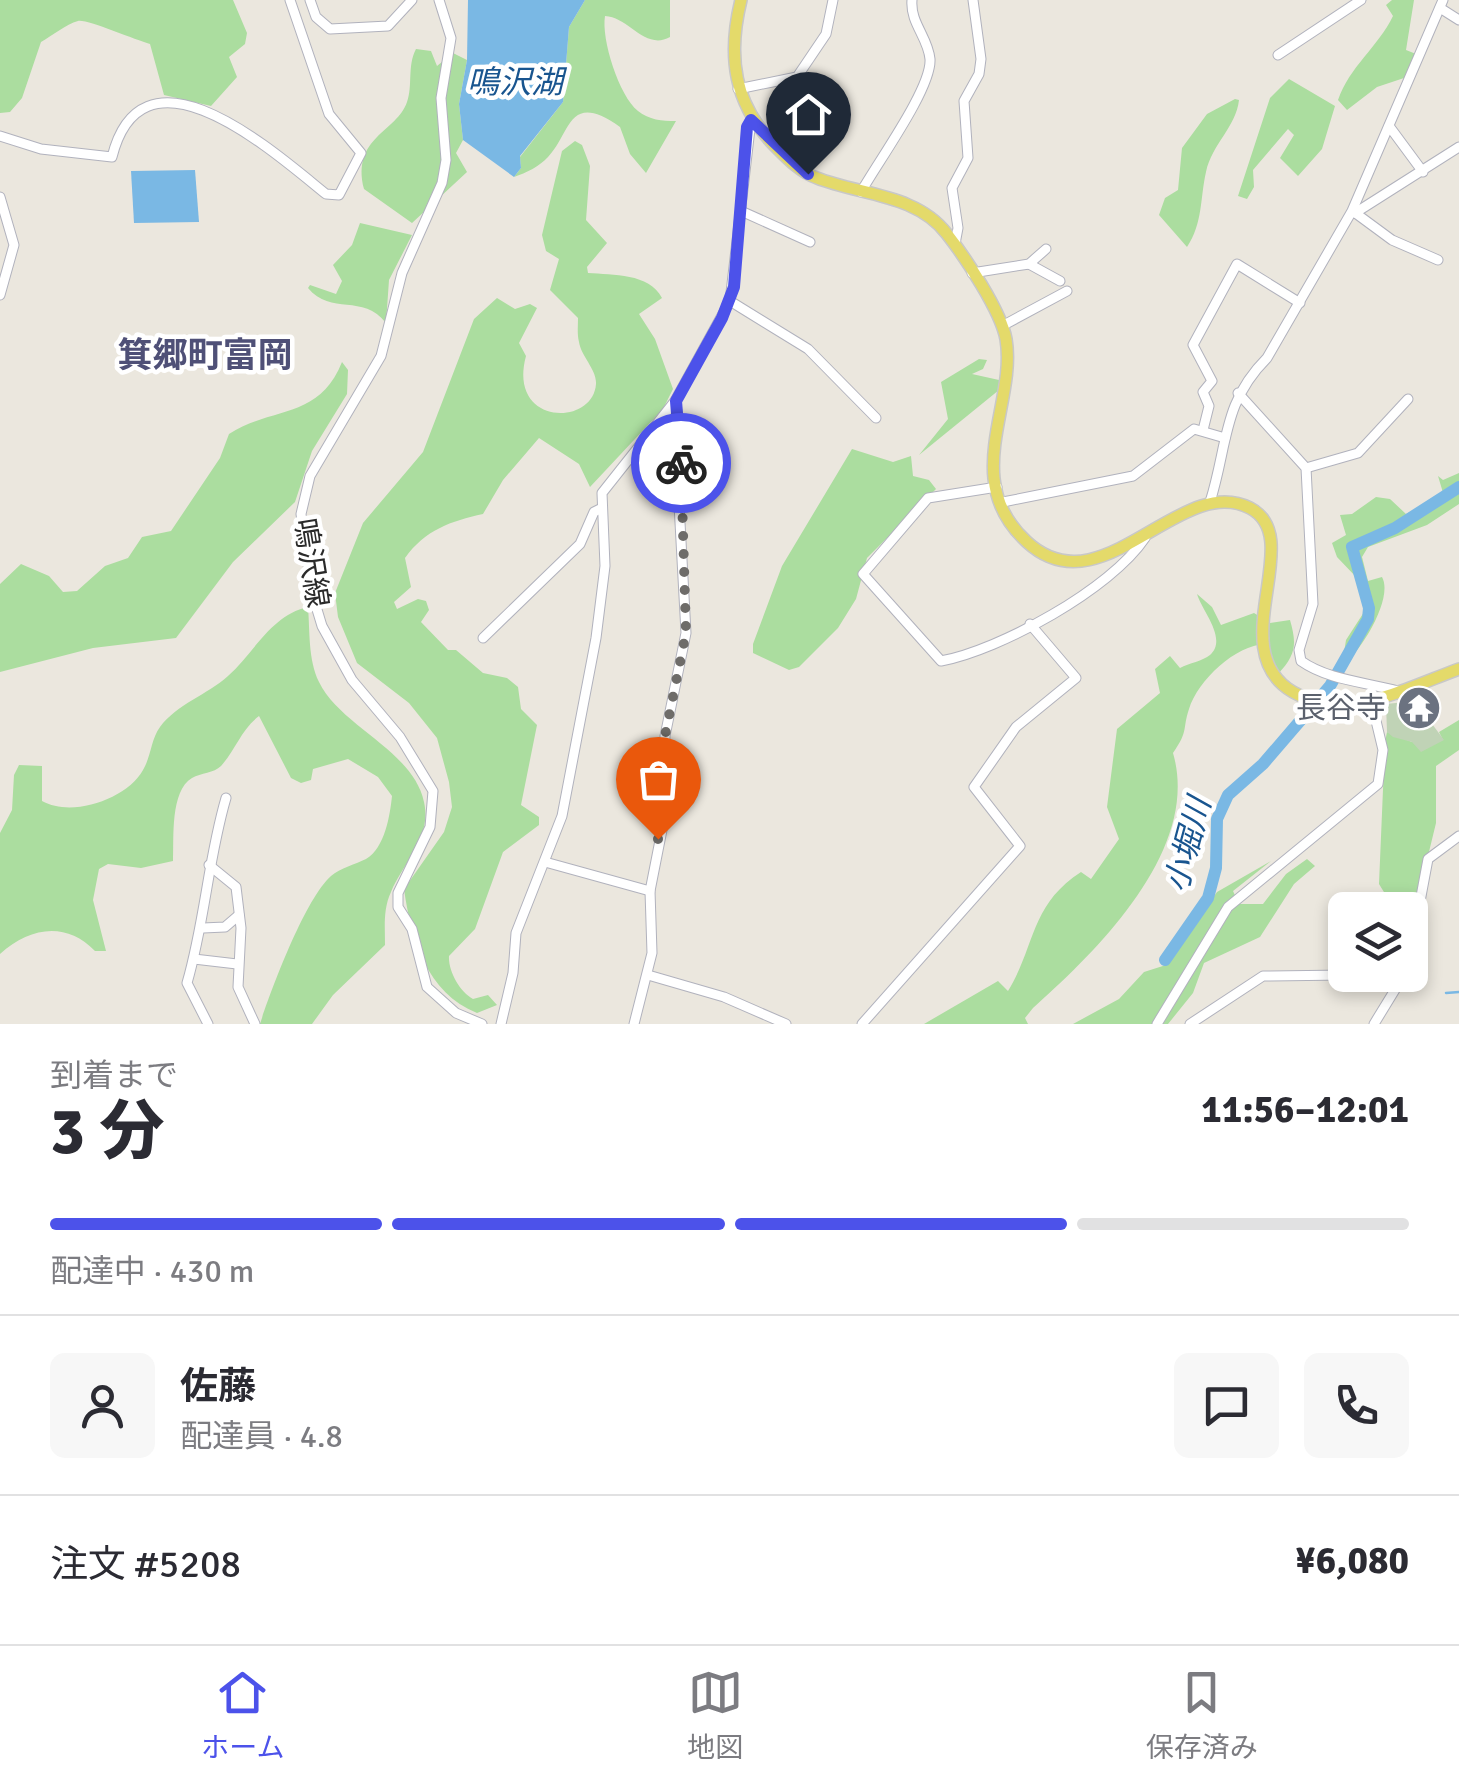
<!DOCTYPE html>
<html lang="ja">
<head>
<meta charset="utf-8">
<style>
	:root { --surface:#fff; --page:#f7f7f7; --text:#2b2b33; --muted:#7c7c81; --line:#e1e1e2; --accent:#4c52ea }
	body { margin:0; font-family:Signika,"Noto Sans JP",sans-serif; background:var(--page); color:var(--text); height:100vh; display:flex; flex-direction:column; font-size:38px; white-space:nowrap }
	* { box-sizing:border-box; margin:0 }
	p { font-size:32px; color:var(--muted) }
	.icon { flex:none; width:55px; height:55px; fill:none; stroke:currentColor; stroke-width:2; stroke-linecap:round; stroke-linejoin:round }
	.map { position:relative; height:1024px; overflow:hidden }
	.drawer { display:flex; flex-direction:column; background:var(--surface); flex:1 }
	.drawer>* { flex:none }
	.fabs { position:absolute; left:1328px; top:892px; display:grid; gap:20px }
	.fabs a { display:grid; place-items:center; width:100px; height:100px; border-radius:15px; background:var(--surface); box-shadow:0 5px 15px #0003; font-size:50px }
	.pin { position:absolute; display:grid; place-items:center; width:85px; height:85px; color:#fff; margin:-102px -42px; border-radius:50% 50% 50% 0; rotate:-45deg; box-shadow:0 0 10px #0007 }
	.pin .icon { rotate:45deg }
	.courier { position:absolute; display:grid; place-items:center; width:100px; height:100px; margin:-50px; border:8px solid #4c52ea; border-radius:50%; background:#fff; color:#222; box-shadow:0 2px 12px #0007 }
	.headline em { font-style:normal; font-weight:800 }
	.headline div { display:flex; flex-direction:column-reverse }
	.headline { display:flex; align-items:center; justify-content:space-between; height:170px; padding:0 50px }
	h1 { font-size:65px; font-weight:800; line-height:75px }
	.bar { display:grid; grid-template-columns:repeat(4,1fr); gap:15px 10px; align-content:center; height:120px; padding:0 50px }
	.bar i { height:12px; border-radius:8px; background:var(--line) }
	.bar .selected { background:var(--accent) }
	.bar p { grid-column:span 4 }
	.line { display:flex; align-items:center; gap:25px; padding:0 50px; border-top:2px solid var(--line) }
	.line div { flex:1 }
	.round { display:grid; place-items:center; flex:none; width:105px; height:105px; border-radius:15px; background:var(--page) }
	.tab-bar { display:flex; justify-content:space-around; align-items:center; height:140px; border-top:2px solid var(--line); background:var(--surface); font-size:28px; color:var(--muted) }
	.tab-bar a { display:grid; justify-items:center; gap:5px }
	.tab-bar .selected { color:var(--accent) }
	.map>svg:first-child { display:block }
</style>
</head>
<body>
<div class="map">
<svg width="1459" height="1024" viewBox="0 0 1459 1024">
	<rect width="100%" height="100%" fill="#ebe7de"/>
	<g fill="#abdd9f">
		<path d="M0 0H233L247 33 245 44 229 57 237 77 211 106 164 95 150 44C135 40 87 19 78 21 66 24 52 36 41 42L22 98 10 112 0 113Z"/>
		<path d="M585 0H670V37C645 51 629 17 605 16 601 39 619 96 638 111 649 120 662 121 676 121L646 173 630 154 620 127C568 90 571 133 548 157 540 166 526 173 514 177L521 168 520 157 563 102 569 27Z"/>
		<path d="M1392 0H1414L1406 50 1416 54 1407 77 1377 87 1347 110 1338 100C1349 67 1378 47 1393 16L1386 5Z"/>
		<path d="M416 49 431 51 437 66 453 53 467 60 459 104 463 140 456 153 467 172 412 223 364 189C351 137 397 132 407 102 413 86 407 66 416 49Z"/>
		<polygon points="1289,79 1335,106 1322,149 1298,176 1280,158 1294,135 1288,129 1253,170 1254,187 1247,199 1238,196 1270,98"/>
		<path d="M1235 99 1239 100C1236 127 1212 144 1206 172 1200 198 1203 223 1187 247L1159 215 1165 198 1178 190 1182 148 1207 114Z"/>
		<path d="M575 141 582 145 590 166 586 220 607 243 587 267 588 273C613 275 649 273 662 298L639 314 655 339 673 389 663 409 590 487 579 464 539 438 503 480 483 514C451 521 425 530 405 558L411 587 394 602 397 609 418 599 426 601 429 610 421 622 448 650H456L483 673 507 678 518 687 521 709 537 725 521 805 539 817V825L503 852 475 929 449 956C448 971 460 992 473 999L488 995 497 1005 477 1013C427 993 411 939 404 889L444 832 452 807 449 782 437 738 409 703 357 663 338 617 335 593 363 523 423 452 474 319 497 298 515 309 530 304 537 308 519 343 526 356C507 426 593 427 596 384 597 370 581 356 579 342 577 334 578 326 578 318L550 290 559 259 546 251 542 235 562 151Z"/>
		<path d="M360 223 412 235 389 280 386 323C363 293 331 316 308 288L310 285 336 294 342 281 333 265 352 245Z"/>
		<polygon points="979,359 987,360 983,369 972,374 999,380 999,390 919,455 948,419 941,382"/>
		<path d="M342 362 348 370 347 394 312 451 295 502 233 562 176 638 93 648 0 672V584L21 564 49 576 63 592 77 591 105 566 128 558 142 537 171 531 220 458 229 434C272 406 319 420 342 362Z"/>
		<polygon points="852,449 893,462 911,456 913,476 929,480 936,489 867,558 856,599 838,628 799,667 789,670 753,653 753,644 782,566"/>
		<path d="M1459 473V504L1427 525 1368 547 1362 557 1368 581 1382 577C1394 598 1360 654 1342 665L1346 640 1366 609 1357 578 1337 557 1332 543 1346 535 1340 515 1352 514 1376 497 1390 499 1406 514 1444 496 1438 476 1443 480Z"/>
		<path d="M1197 594 1212 607 1221 625 1254 613 1270 623 1290 620C1297 644 1296 655 1278 674L1265 644C1236 645 1198 680 1189 709 1182 730 1189 730 1173 753 1201 849 1098 950 1033 1008L1025 1018 1028 1024H924L998 981 1008 991C1036 945 1030 905 1081 872L1091 879 1119 839 1107 807 1117 729 1160 693 1155 669 1170 656 1180 668C1189 663 1203 661 1210 655 1228 639 1202 611 1197 594Z"/>
		<path d="M308 607C310 632 308 659 319 682 341 727 413 750 424 802 432 838 404 861 391 892 383 909 385 927 385 945L333 995 312 1024H260C271 990 305 899 331 876 340 868 356 864 366 859 385 848 390 815 392 796L378 777 348 759 313 769 311 780 301 783 291 778 259 716C241 730 236 749 221 766 214 773 201 773 192 778 170 791 174 838 173 861L141 868 108 864 99 869 93 900 106 951H95C66 921 30 927 0 954V833L12 810 14 775 19 765 42 766V801C72 818 127 799 143 770 151 757 151 739 160 727 177 704 207 695 228 676 254 653 271 615 308 607Z"/>
		<polygon points="1459,720 1459,750 1436,766 1436,823 1410,930 1410,910 1395,910 1379,884 1385,742 1387,732 1412,742 1443,740 1439,732"/>
		<polygon points="1307,859 1315,866 1294,884 1260,937 1204,963 1193,993 1168,1024 1073,1024 1119,999 1144,972 1166,965 1217,892 1271,861 1233,891 1239,904 1263,904 1286,874"/>
	</g>
	<polygon fill="#c0d3b6" points="1415,701 1444,740 1421,752 1412,742 1393,737 1387,732 1386,704"/>
	<g fill="#7ab8e4">
		<polygon points="468,0 585,0 569,27 563,102 520,156 521,168 514,177 463,140 459,104 467,60"/>
		<polygon points="195,170 199,222 134,223 131,171"/>
	</g>
	<g fill="none" stroke-linecap="round" stroke-linejoin="round">
		<polyline stroke="#7ab8e4" stroke-width="2.5" points="1446,993 1459,992"/>
		<polyline stroke="#7ab8e4" stroke-width="12" points="1165,960 1208,898 1216,868 1217,819 1228,795 1263,764 1330,686 1368,619 1369,608 1352,547 1395,528 1459,487"/>
		<g stroke="#b1b2bd" stroke-width="11">
			<g id="minor">
				<polyline points="310,0 316,17 330,29 388,26 412,0"/>
				<polyline points="439,0 451,38 441,98 446,160 442,183 402,273 381,356 310,476 301,514 312,593 322,626 352,680 400,737 433,791 430,827 398,893 398,907 412,929 427,987 456,1013 482,1024"/>
				<polyline points="1440,8 1459,20"/>
				<polyline points="1278,55 1361,0"/>
				<polyline points="738,89 797,77 826,34 833,0"/>
				<polyline points="1389,126 1423,172"/>
				<path d="M0 136 41 149 112 157C143 34 275 153 326 194L339 195 361 153 329 114 290 0"/>
				<path d="M861 192C877 163 932 88 930 59 928 37 910 23 912 0"/>
				<polyline points="0,197 14,245 0,295"/>
				<polyline points="741,211 810,242"/>
				<polyline points="1354,212 1392,240 1438,260"/>
				<polyline points="1355,213 1459,147"/>
				<polyline points="955,244 958,228 952,188 968,158 964,101 979,74 981,59 973,0"/>
				<polyline points="1029,264 1060,281"/>
				<polyline points="972,273 1029,264 1046,249"/>
				<polyline points="730,301 808,349 876,418"/>
				<polyline points="1002,326 1067,291"/>
				<path d="M1238 393 1306 468 1313 604 1299 650 1301 661C1328 680 1365 682 1398 691"/>
				<polyline points="1203,430 1209,406 1203,392 1212,381 1193,345 1237,264 1300,303"/>
				<polyline points="1306,468 1358,453 1408,399"/>
				<path d="M997 487 928 498 863 574 941 661C1000 650 1111 589 1145 538"/>
				<polyline points="1003,502 1133,476 1194,429 1225,438"/>
				<path d="M1210 502C1228 445 1222 403 1267 358L1352 211 1443 0"/>
				<polyline points="483,638 580,544 594,512 602,508"/>
				<polyline points="545,862 650,891"/>
				<polyline points="209,865 236,887 241,928 238,987 255,1024"/>
				<polyline points="203,928 225,927 239,915"/>
				<polyline points="1410,955 1428,859 1459,836"/>
				<polyline points="194,959 237,964"/>
				<polyline points="648,975 724,997 786,1024"/>
				<path d="M208 1024 187 983C205 921 208 859 226 798"/>
				<polyline points="501,1024 513,973 516,933 562,816 596,638 605,566 602,493 675,401 730,301 751,120"/>
				<polyline points="634,1024 652,953 650,891 664,820 665,736 686,633 679,504 681,433 675,401"/>
				<polyline points="862,1024 1020,846 974,787 1016,727 1076,678 1030,624"/>
				<polyline points="1157,1024 1228,907 1378,784 1383,750 1371,700"/>
				<polyline points="1190,1024 1263,976 1345,975"/>
				<polyline points="1374,1024 1404,975"/>
			</g>
		</g>
		<g stroke="#c8c8c8" stroke-width="14">
			<path id="major" d="M741 0C727 57 734 104 775 146 788 159 800 172 817 178 860 195 917 194 947 234 965 257 1001 311 1006 339 1017 404 959 480 1027 542 1102 611 1180 472 1250 508 1308 538 1221 650 1293 692 1310 702 1331 708 1351 705 1388 699 1424 682 1459 669"/>
		</g>
		<use href="#minor" stroke="#fff" stroke-width="9"/>
		<use href="#major" stroke="#e4da6a" stroke-width="11"/>
	</g>
	<g fill="none" stroke-linecap="round" stroke-linejoin="round">
		<polyline stroke="#6e6c69" stroke-width="10" stroke-dasharray="0 18" points="658,839 666,804 665,736 686,633 681,463"/>
		<polyline stroke="#4c52ea" stroke-width="12" points="681,463 676,401 722,318 734,287 747,127 751,120 808,174"/>
	</g>
	<defs>
		<g id="temple-disc" transform="scale(2.25)"><circle r="9.5" fill="#6b7280" stroke="#fff"/><path d="M0-6L5-2H3V0L6.5 2.5H4V6H1.5V3h-3V6H-4V2.5H-6.5L-3 0V-2H-5Z" fill="#fff"/></g>
	</defs>
	<g fill-rule="evenodd">
		<use href="#temple-disc" x="1419" y="708"/>
	</g>
	<g text-anchor="middle" dominant-baseline="central" stroke-width="9" stroke-linejoin="round" paint-order="stroke">
		<g font-size="30" fill="#2a2a2a" stroke="#fff">
			<text transform="translate(311 563) rotate(81)">鳴沢線</text>
		</g>
		<g font-size="30" fill="#5b616d" stroke="#fff" text-anchor="end">
			<text x="1386" y="708">長谷寺</text>
		</g>
		<g font-size="32" font-style="italic" fill="#19558f" stroke="#fff">
			<text x="515" y="82">鳴沢湖</text>
			<text transform="translate(1188 845) rotate(-75)">小堀川</text>
		</g>
		<g font-size="35" font-weight="bold" fill="#4f5077" stroke="#fff">
			<text x="205" y="355">箕郷町富岡</text>
		</g>
	</g>
</svg>
<div class="fabs">
<a><svg class="icon" aria-label="layers" viewBox="0 0 24 24"><path d="M12 4l9 5-9 5-9-5zM3 14l9 5 9-5"/></svg></a>
</div>
<div class="pin" style="left:658px;top:839px;background:#ea580c"><svg class="icon" aria-label="bag" viewBox="0 0 24 24"><path d="M5 8h14l-1 12H6zM9 8a3 3 0 0 1 6 0"/></svg></div>
<div class="pin" style="left:808px;top:174px;background:#1f2937"><svg class="icon" aria-label="home" viewBox="0 0 24 24"><path d="M3 11l9-7 9 7M6 9v11h12V9"/></svg></div>
<div class="courier" style="left:681px;top:463px"><svg class="icon" aria-label="bike" viewBox="0 0 24 24"><circle cx="6" cy="16" r="4"/><circle cx="18" cy="16" r="4"/><path d="M6 16l4-8h5l3 8M10 8l3 8H6M13 5h3"/></svg></div>
</div>
<section class="drawer">
<div class="headline"><div><h1>3 分</h1><p>到着まで</p></div><em>11:56–12:01</em></div>
<div class="bar"><i class="selected"></i><i class="selected"></i><i class="selected"></i><i></i><p>配達中 · 430 m</p></div>
<div class="line" style="height:180px"><a class="round"><svg class="icon" aria-label="person" viewBox="0 0 24 24"><circle cx="12" cy="8" r="4"/><path d="M4 21q1-7 8-7t8 7"/></svg></a><div><b>佐藤</b><p>配達員 · 4.8</p></div><a class="round"><svg class="icon" aria-label="chat" viewBox="0 0 24 24"><path d="M4 5h16v11H9l-5 4z"/></svg></a><a class="round"><svg class="icon" aria-label="phone" viewBox="0 0 24 24"><path d="M5 4h4l2 5-3 2q2 4 5 5l2-3 5 2v4C11 20 4 13 5 4z"/></svg></a></div>
<div class="line" style="height:130px"><div>注文 #5208</div><b>¥6,080</b></div>
</section>
<nav class="tab-bar">
<a class="selected"><svg class="icon" aria-label="home" viewBox="0 0 24 24"><path d="M3 11l9-7 9 7M6 9v11h12V9"/></svg>ホーム</a>
<a><svg class="icon" aria-label="map" viewBox="0 0 24 24"><path d="M3 6l6-2 6 2 6-2v14l-6 2-6-2-6 2zM9 4v14M15 6v14"/></svg>地図</a>
<a><svg class="icon" aria-label="saved" viewBox="0 0 24 24"><path d="M7 4h10v16l-5-4-5 4z"/></svg>保存済み</a>
</nav>
</body>
</html>
